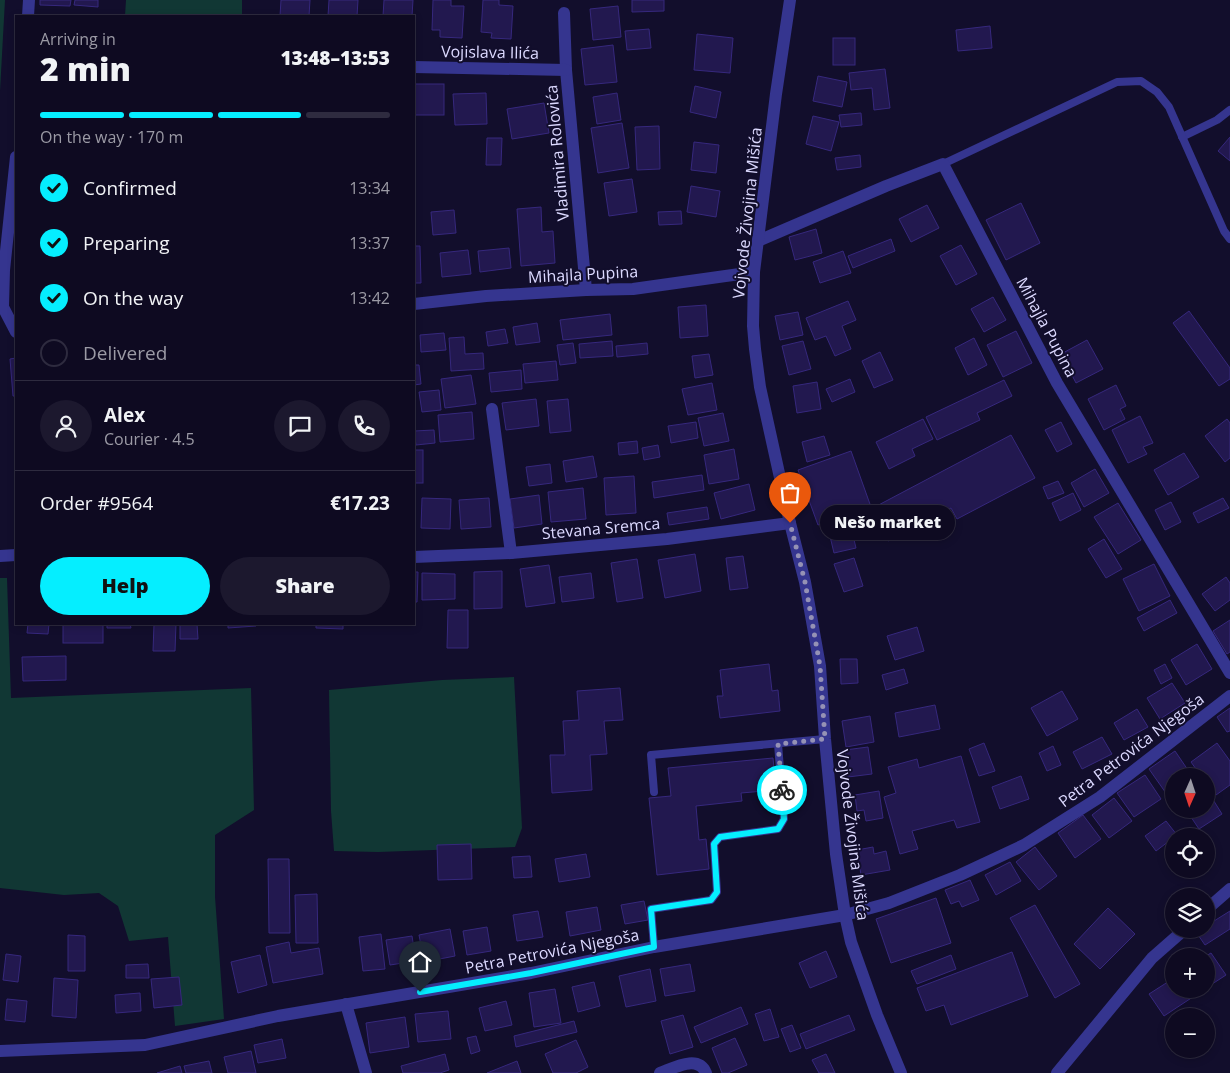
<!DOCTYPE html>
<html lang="en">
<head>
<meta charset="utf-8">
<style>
	:root { --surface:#0e0a21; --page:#1c182e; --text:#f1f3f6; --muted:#9b9aa5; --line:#2e2b3f; --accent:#05eeff }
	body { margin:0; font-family:"Open Sans",sans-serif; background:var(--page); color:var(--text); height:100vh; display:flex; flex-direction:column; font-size:19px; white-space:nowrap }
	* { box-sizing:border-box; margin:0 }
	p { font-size:16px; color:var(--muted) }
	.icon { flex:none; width:28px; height:28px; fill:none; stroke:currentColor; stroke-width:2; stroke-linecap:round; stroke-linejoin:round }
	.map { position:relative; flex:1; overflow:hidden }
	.sheet { position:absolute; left:15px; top:15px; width:400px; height:610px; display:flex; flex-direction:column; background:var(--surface); border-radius:0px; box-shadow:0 2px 8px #0003,0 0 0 1px var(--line) }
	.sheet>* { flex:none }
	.needle { width:32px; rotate:183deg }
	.fabs { position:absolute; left:1165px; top:768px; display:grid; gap:10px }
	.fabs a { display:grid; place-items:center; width:50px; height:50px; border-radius:50%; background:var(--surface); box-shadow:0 2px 8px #0003,0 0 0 1px var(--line); font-size:25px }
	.pin { position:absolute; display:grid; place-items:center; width:42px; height:42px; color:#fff; margin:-51px -21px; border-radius:50% 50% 50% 0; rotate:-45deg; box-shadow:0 0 5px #0007 }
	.pin .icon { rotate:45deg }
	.courier { position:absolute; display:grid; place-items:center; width:50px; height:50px; margin:-25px; border:4px solid #05eeff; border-radius:50%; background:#fff; color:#222; box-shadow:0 1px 6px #0007 }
	.bubble { position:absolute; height:35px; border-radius:18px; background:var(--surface); box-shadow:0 2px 8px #0003,0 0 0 1px var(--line); font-size:16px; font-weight:800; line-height:35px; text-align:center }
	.head em { font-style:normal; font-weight:800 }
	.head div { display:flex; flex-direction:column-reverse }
	.head { display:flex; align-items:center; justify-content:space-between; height:85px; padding:0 25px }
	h1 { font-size:32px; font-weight:800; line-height:38px }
	.bar { display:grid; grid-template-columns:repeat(4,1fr); gap:8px 5px; align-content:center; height:60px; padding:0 25px }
	.bar i { height:6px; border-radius:4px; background:var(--line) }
	.bar .selected { background:var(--accent) }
	.bar p { grid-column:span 4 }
	.line { display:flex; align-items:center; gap:12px; padding:0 25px; border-top:1px solid var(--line) }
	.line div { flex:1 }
	.round { display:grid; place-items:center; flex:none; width:52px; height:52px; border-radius:26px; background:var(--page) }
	ol { padding:0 25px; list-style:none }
	li { display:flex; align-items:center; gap:15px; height:55px }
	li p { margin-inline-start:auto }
	li .icon { padding:5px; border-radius:50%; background:var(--accent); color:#111; stroke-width:4 }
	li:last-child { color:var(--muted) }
	li i { width:28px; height:28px; border:2px solid var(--line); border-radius:50% }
	.primary-button { display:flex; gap:10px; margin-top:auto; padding:10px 25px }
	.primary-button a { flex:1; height:58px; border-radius:30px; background:var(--accent); color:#111; font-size:20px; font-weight:800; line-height:58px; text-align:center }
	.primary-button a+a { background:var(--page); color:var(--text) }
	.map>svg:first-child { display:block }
</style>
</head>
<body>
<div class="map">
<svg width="1230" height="1073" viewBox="0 0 1230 1073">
	<rect width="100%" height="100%" fill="#120e2c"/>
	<g fill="#113734">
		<polygon points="0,0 5,0 0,91"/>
		<polygon points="126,0 242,0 242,16 125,16"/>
		<polygon points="0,578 7,578 11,698 251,688 254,810 215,835 215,897 224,1019 175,1026 168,937 129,941 118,906 99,893 64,895 0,888"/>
		<polygon points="514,677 522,828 515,847 378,852 334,851 331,811 329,690 442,680"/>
	</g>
	<g fill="#22184f" stroke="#36287d">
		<polygon points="40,0 71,0 70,6 40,5"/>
		<polygon points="75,0 98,0 98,7 74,5"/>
		<polygon points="281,0 310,0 309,16 280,16"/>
		<polygon points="329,0 358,0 357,16 328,16"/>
		<polygon points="384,0 413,0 412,16 383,16"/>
		<polygon points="433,0 451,0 451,6 464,6 462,38 440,37 440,30 432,30"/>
		<polygon points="483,0 499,0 499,5 513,6 511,39 491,38 492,33 481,32"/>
		<polygon points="632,0 664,0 664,11 632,12"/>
		<polygon points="618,6 621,37 593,40 590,9"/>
		<polygon points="990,26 992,48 958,51 956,30"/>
		<polygon points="649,29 651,48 627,50 625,31"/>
		<polygon points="697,34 733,38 730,73 694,70"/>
		<rect x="833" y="38" width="22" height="27"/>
		<polygon points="613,45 617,82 585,85 581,49"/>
		<polygon points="885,69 890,108 874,110 872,88 851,90 849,73"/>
		<polygon points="818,76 847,82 842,107 813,101"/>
		<rect x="414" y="84" width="30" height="31"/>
		<polygon points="695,86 721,92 716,118 690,112"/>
		<polygon points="486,93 487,124 455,125 453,94"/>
		<polygon points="617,93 621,120 597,124 593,97"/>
		<polygon points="544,103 549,133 512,139 507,109"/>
		<polygon points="861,113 862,125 841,127 839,115"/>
		<polygon points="813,116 839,122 831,151 806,144"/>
		<polygon points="622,123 629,168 598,173 591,128"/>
		<polygon points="659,126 660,169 637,170 635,127"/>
		<polygon points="1230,137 1230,161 1218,151"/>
		<polygon points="487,138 502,138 501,165 486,165"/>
		<polygon points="694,142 719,145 716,173 691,170"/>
		<polygon points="860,155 861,167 837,170 835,158"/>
		<polygon points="632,179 637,212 609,216 604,183"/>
		<polygon points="691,186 720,191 716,217 687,212"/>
		<polygon points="1021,203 1040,243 1006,260 986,220"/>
		<polygon points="927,205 939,228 911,242 899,219"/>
		<polygon points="541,207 542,232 553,231 555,263 521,266 517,209"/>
		<polygon points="454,210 456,233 433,235 431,212"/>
		<polygon points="681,211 682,224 659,225 658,212"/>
		<polygon points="816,229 822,253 795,260 789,237"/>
		<polygon points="891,239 895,251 853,268 848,256"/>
		<polygon points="961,245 977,274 956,285 940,256"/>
		<polygon points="414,246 420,246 421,283 414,283"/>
		<polygon points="509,248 511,268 480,272 478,251"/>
		<polygon points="468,250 471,274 442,277 440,253"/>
		<polygon points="843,251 851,273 820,283 813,262"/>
		<polygon points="993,297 1006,320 984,332 971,309"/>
		<polygon points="848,301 856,320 842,326 851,349 835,356 826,336 815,340 806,318"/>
		<polygon points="706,305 708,336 680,338 678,307"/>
		<polygon points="1189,311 1230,368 1230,379 1219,386 1173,323"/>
		<polygon points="798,312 803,335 780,340 775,316"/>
		<polygon points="610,314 612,335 563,340 560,320"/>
		<polygon points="537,323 540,342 516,345 513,327"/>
		<polygon points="505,329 508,343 488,346 486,332"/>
		<polygon points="1016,331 1032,363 1003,377 987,345"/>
		<polygon points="444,333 446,350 421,352 420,335"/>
		<polygon points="464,337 465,354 483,353 484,369 451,371 449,338"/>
		<polygon points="974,338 987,365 968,375 955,348"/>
		<polygon points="1087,340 1103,369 1076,383 1061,354"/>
		<polygon points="612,341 613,356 580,358 579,344"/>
		<polygon points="803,341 811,369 789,375 782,346"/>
		<polygon points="573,343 576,363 560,365 557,345"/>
		<polygon points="647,343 648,354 617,357 616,346"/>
		<polygon points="880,352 893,380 874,388 862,361"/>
		<polygon points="709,354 713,375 695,378 692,356"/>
		<polygon points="16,358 16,396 13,396 10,359"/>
		<polygon points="556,361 558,380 525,383 523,364"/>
		<polygon points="414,365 419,365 421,384 414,385"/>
		<polygon points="521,370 522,389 491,392 489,373"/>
		<polygon points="471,375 476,404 445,408 441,379"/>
		<polygon points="850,379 855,392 832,402 826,389"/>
		<polygon points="1004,380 1012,396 977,413 980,420 937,440 926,417"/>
		<polygon points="817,382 821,409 797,413 793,386"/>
		<polygon points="712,383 717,410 688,415 682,389"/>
		<polygon points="1116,385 1126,406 1120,409 1125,419 1104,430 1088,399"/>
		<polygon points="439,390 441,410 422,412 419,392"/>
		<polygon points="536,399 539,426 506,430 502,403"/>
		<polygon points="568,399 571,431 550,433 547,401"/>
		<polygon points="472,412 474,439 440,442 438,415"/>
		<polygon points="723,413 729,441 704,446 698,418"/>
		<polygon points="1140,416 1153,443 1143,447 1147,454 1128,463 1112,430"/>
		<polygon points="923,419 933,439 912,449 915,456 889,469 876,442"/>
		<polygon points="1227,419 1230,423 1230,458 1225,462 1205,436"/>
		<polygon points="696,422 698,438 671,443 668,426"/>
		<polygon points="1061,422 1072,444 1057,452 1045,430"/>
		<polygon points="434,430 435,443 416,445 414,431"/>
		<polygon points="1011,435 1035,478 957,519 951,508 888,541 871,509"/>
		<polygon points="824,436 830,455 807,462 802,442"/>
		<polygon points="637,441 638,453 619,455 618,443"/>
		<polygon points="658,445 660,457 644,460 642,448"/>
		<polygon points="734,449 739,479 709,484 704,455"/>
		<rect x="414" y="450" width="9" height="33"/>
		<polygon points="851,451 871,507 818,525 798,470"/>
		<polygon points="1184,453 1199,477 1168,495 1154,470"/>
		<polygon points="593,456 597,477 566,482 563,461"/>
		<polygon points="550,464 552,483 529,486 526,467"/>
		<polygon points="1095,469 1109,493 1084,507 1071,483"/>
		<polygon points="702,475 704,490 654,498 652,482"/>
		<polygon points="634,476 636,513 606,515 604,478"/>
		<polygon points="1058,481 1064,493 1048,499 1043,487"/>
		<polygon points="749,484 755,510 721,519 714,493"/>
		<polygon points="583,488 586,519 551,522 548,492"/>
		<polygon points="1073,493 1081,510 1060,521 1052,503"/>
		<polygon points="539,495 542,524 514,528 510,499"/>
		<polygon points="422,498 451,499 450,529 421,528"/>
		<polygon points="489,498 491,527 461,529 459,500"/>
		<polygon points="1223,498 1229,508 1198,523 1193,513"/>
		<polygon points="1171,502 1181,522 1165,530 1155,510"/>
		<polygon points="1118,503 1141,540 1118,554 1094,517"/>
		<polygon points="707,507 709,519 669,525 667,513"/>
		<polygon points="850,523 856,548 834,553 828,528"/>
		<polygon points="1104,539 1122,569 1106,578 1088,549"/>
		<polygon points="695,554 701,591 665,598 658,560"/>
		<polygon points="743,556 748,588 730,590 726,558"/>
		<polygon points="854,558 863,586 844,592 834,564"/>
		<polygon points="637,559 643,598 617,602 611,563"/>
		<polygon points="1154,564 1170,596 1139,611 1123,579"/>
		<polygon points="549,565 555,603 526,607 520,569"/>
		<polygon points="502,571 502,608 474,609 474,572"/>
		<polygon points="414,572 418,572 417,602 414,602"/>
		<polygon points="422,573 455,574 455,599 422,600"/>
		<polygon points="591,573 594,598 562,602 559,577"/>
		<polygon points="1226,577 1230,583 1230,600 1215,611 1202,594"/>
		<polygon points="1170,600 1177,613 1144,631 1137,618"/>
		<polygon points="448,610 468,610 468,648 447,648"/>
		<polygon points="1230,620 1230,652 1227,654 1213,631"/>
		<polygon points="28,624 49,624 48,634 27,633"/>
		<rect x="63" y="624" width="40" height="19"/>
		<polygon points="107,624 130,624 131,628 107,628"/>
		<polygon points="154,624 176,624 175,651 153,651"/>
		<polygon points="180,624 197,624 198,639 180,639"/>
		<polygon points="228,624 256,624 256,626 228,628"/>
		<polygon points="316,624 343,624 343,629 316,628"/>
		<polygon points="917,627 924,651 895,660 887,636"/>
		<polygon points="1197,644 1212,669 1186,685 1171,660"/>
		<polygon points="66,656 66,680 23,681 22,657"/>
		<polygon points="840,659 857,659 858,683 841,684"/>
		<polygon points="769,664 772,691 778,690 780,711 720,718 717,696 723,696 720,670"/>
		<polygon points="1165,664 1172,678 1161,684 1154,670"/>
		<polygon points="904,669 908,683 886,690 882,675"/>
		<polygon points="1172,683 1185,703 1160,719 1147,698"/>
		<polygon points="620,688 623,720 604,721 607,754 590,755 592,790 552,793 550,755 565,755 563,721 579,720 577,691"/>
		<polygon points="1062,691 1078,719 1047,736 1031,708"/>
		<polygon points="935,705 940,729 899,737 895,713"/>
		<polygon points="1230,708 1230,731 1227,732 1217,717"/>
		<polygon points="1137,709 1148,727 1124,740 1114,723"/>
		<polygon points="870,716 874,742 846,747 842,721"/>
		<polygon points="1102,737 1112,754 1082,769 1073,752"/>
		<polygon points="984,743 995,771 979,776 969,749"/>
		<polygon points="1217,743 1230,761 1230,785 1216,795 1206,783 1206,776 1201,776 1191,762"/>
		<polygon points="1053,746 1061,765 1047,771 1039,753"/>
		<polygon points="868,747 872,774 848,777 845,750"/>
		<polygon points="1175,751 1192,776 1174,776 1174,792 1168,796 1149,769"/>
		<polygon points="961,756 980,822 957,828 954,820 912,831 918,849 900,854 884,797 896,793 888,767 917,759 919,768"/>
		<polygon points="773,758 776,790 741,793 742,801 696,806 699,840 706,839 709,869 657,875 649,798 671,796 668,768"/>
		<polygon points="1145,775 1161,799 1134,817 1117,793"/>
		<polygon points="1021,776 1029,799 1000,809 992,787"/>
		<polygon points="879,791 883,818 866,821 864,810 857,811 855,795"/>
		<polygon points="1114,798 1132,821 1109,838 1092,815"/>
		<polygon points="1212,798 1222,814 1199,829 1189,814 1197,809 1206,809 1206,802"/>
		<polygon points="1083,815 1101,839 1075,858 1058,833"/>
		<polygon points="1166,821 1177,835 1156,851 1145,836"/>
		<polygon points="471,844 472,879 438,880 437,845"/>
		<polygon points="873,847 874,854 886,851 890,870 861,875 857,850"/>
		<polygon points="1035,847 1057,876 1039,890 1016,862"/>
		<polygon points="586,854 590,877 559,882 555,859"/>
		<polygon points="530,856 532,877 514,878 512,857"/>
		<polygon points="268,859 289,859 290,933 269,933"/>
		<polygon points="1010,862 1021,881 996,895 985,875"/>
		<polygon points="970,880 979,900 962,907 959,901 951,904 945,890"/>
		<polygon points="317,894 318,943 296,943 295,895"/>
		<polygon points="936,898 951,943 891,963 876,919"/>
		<polygon points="644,901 648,920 625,924 621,905"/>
		<polygon points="1035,905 1080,984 1055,998 1010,918"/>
		<polygon points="597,907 601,930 570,936 566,912"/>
		<polygon points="1108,908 1135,934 1100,969 1074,944"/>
		<polygon points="538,911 543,937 517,941 513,915"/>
		<polygon points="1230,911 1230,929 1205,945 1196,932 1202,929 1206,929 1206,926"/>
		<polygon points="487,927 491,951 467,955 463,931"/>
		<polygon points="450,929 455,956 424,962 419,935"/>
		<polygon points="381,934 385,969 363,971 359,937"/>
		<polygon points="68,935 85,936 85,971 68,971"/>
		<polygon points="412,936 416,961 390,965 386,940"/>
		<polygon points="289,942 291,953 319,948 323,974 273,983 266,947"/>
		<polygon points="826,951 837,977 810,988 799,963"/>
		<polygon points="1012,952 1028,996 951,1025 944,1005 926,1011 917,988"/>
		<polygon points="1211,953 1226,975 1206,988 1206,956"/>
		<polygon points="6,954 21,956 18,982 3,980"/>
		<polygon points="260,955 267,985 238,993 231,962"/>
		<polygon points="951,955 956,969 917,984 911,971"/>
		<polygon points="148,964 149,978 126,978 126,965"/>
		<polygon points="690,964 695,991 665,996 660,969"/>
		<polygon points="650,969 656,1001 626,1007 619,976"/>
		<polygon points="179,977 182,1005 154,1008 151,979"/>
		<polygon points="54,978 78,980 76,1018 52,1016"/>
		<polygon points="1174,978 1174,989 1205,989 1164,1016 1149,994"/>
		<polygon points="594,982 600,1006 578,1012 572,987"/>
		<polygon points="555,989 561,1023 534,1027 529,993"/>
		<polygon points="140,993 141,1011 116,1013 115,995"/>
		<polygon points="7,999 27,1001 25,1022 5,1020"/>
		<polygon points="506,1001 512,1025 485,1031 479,1008"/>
		<polygon points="741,1007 748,1024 701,1043 694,1027"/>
		<polygon points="770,1009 779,1037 764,1041 755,1014"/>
		<polygon points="448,1011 451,1039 418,1042 415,1014"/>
		<polygon points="683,1015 693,1047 670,1054 661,1021"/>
		<polygon points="849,1015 855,1030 806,1049 800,1034"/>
		<polygon points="405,1017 409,1047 370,1053 366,1023"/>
		<polygon points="574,1021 577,1032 516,1047 514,1036"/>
		<polygon points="792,1025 801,1048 790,1052 781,1029"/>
		<polygon points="476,1036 480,1051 471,1054 467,1038"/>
		<polygon points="735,1038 747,1065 728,1073 722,1073 712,1048"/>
		<polygon points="282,1039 286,1058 258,1063 254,1045"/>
		<polygon points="576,1040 588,1067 576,1073 553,1073 545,1054"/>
		<polygon points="251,1051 256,1073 228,1073 224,1057"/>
		<polygon points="445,1054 449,1070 440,1073 403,1073 401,1066"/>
		<polygon points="826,1054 835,1073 819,1073 812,1060"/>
		<polygon points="209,1061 212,1073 186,1073 184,1066"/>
		<polygon points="517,1061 521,1073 487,1073"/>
		<polygon points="180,1066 182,1073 157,1073"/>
	</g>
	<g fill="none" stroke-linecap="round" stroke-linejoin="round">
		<g stroke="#35358f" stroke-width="8">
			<polyline points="1182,137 1217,120 1230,110"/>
			<polyline points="943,164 1117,82 1141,81 1157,92 1169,107 1224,231 1230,239"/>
			<polyline points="654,792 651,755 825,739"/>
			<polyline points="654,947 651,909 711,900 717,892 714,844 720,837 778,829 784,819 778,744"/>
		</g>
		<g stroke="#35358f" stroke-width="12">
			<polyline points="564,13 566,70 586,290"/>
			<polyline points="28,16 29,0"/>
			<polyline points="414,67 566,70"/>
			<polyline points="16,157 4,270 3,307 16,332"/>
			<polyline points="758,241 886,186 943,164 1057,383 1230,673"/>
			<polyline points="414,304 486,296 586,290 633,289 754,272"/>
			<polyline points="492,409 511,553"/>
			<polyline points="0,556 16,555"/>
			<polyline points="414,557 511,553 667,539 790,523"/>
			<polyline points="1206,910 1230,889"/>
			<polyline points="346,1004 366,1073"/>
			<polyline points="0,1051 145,1045 278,1016 531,973 654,947 845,915 889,903 960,875 1024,845 1100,797 1230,696"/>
			<path d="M660 1073C674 1068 698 1054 706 1073"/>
			<polyline points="1057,1073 1152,958 1185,929"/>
		</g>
		<polyline stroke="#35358f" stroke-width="12" points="790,0 776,94 754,272 753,326 755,349 760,387 790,523 805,582 820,666 825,739 836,854 845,915 851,942 877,1015 901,1073"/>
	</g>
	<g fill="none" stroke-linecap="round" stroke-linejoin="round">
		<polyline stroke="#9592b5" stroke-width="5" stroke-dasharray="0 9" points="782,790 778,744 825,739 820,666 805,582 790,523"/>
		<polyline stroke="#05eeff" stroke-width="6" points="420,992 531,973 654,947 651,909 711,900 717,892 714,844 720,837 778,829 784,819 782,790"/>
	</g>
	<g text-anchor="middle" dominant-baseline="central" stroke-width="4" stroke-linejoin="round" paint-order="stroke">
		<g font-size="16" fill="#dcd9ff" stroke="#120e2c">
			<text transform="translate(490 52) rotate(1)">Vojislava Ilića</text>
			<text transform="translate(557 153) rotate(-95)">Vladimira Rolovića</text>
			<text transform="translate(747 213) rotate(-84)">Vojvode Živojina Mišića</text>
			<text transform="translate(583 274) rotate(-3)">Mihajla Pupina</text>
			<text transform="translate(1047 327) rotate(62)">Mihajla Pupina</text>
			<text transform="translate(601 528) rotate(-5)">Stevana Sremca</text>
			<text transform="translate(1131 750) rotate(-37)">Petra Petrovića Njegoša</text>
			<text transform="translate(853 835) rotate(83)">Vojvode Živojina Mišića</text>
			<text transform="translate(552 951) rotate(-11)">Petra Petrovića Njegoša</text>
		</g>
	</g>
</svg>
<div class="fabs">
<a><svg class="needle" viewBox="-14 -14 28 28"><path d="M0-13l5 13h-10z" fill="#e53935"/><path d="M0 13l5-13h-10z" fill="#9b9aa5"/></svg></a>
<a><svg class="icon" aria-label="locate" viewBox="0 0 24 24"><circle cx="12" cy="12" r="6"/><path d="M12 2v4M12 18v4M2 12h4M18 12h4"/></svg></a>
<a><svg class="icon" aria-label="layers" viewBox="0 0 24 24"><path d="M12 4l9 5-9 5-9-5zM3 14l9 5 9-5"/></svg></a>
<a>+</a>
<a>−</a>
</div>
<div class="pin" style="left:790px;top:523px;background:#ea580c"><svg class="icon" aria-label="bag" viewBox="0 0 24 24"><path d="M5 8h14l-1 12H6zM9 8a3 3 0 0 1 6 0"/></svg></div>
<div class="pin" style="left:420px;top:992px;background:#1f2937"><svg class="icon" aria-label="home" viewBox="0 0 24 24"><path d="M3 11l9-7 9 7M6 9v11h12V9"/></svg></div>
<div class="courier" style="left:782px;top:790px"><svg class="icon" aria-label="bike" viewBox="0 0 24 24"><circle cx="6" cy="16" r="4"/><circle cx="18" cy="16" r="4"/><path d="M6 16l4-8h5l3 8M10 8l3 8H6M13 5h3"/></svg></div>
<div class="bubble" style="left:820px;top:505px;width:135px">Nešo market</div>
<section class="sheet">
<div class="head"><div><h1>2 min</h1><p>Arriving in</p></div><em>13:48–13:53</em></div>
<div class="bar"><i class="selected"></i><i class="selected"></i><i class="selected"></i><i></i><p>On the way · 170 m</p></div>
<ol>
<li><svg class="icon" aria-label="check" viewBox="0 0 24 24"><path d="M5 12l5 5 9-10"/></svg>Confirmed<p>13:34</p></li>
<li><svg class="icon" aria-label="check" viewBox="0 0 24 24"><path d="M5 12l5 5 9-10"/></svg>Preparing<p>13:37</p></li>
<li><svg class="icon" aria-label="check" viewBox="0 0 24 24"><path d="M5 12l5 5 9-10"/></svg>On the way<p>13:42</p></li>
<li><i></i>Delivered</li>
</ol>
<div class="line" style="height:90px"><a class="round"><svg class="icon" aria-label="person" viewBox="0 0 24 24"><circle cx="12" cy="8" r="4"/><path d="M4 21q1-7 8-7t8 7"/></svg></a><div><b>Alex</b><p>Courier · 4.5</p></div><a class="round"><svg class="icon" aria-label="chat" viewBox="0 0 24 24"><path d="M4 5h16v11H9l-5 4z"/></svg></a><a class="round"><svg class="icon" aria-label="phone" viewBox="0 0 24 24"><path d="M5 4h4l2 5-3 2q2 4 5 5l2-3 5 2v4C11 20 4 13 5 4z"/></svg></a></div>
<div class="line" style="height:65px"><div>Order #9564</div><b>€17.23</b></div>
<div class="primary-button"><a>Help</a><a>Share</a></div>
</section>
</div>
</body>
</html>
